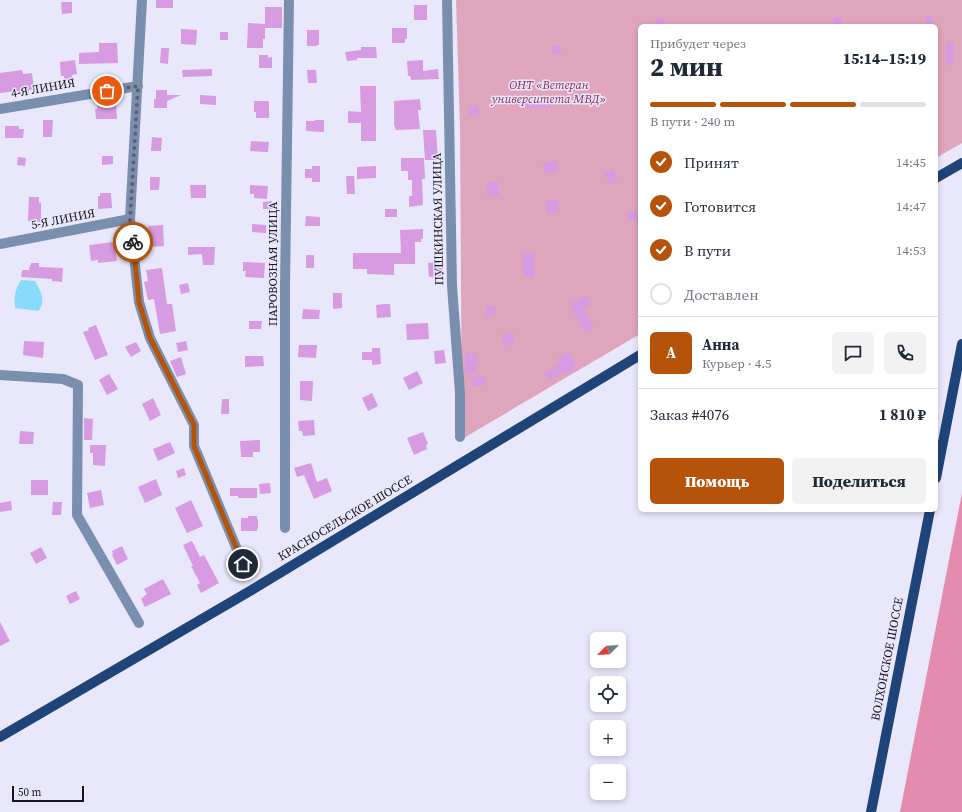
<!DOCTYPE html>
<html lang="ru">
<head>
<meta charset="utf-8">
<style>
	:root { --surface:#fff; --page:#f2f2f3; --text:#1f2937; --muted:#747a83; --line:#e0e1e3; --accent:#b45309 }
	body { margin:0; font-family:"Source Serif 4",serif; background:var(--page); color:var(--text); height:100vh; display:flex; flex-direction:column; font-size:15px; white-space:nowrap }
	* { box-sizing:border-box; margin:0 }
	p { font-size:13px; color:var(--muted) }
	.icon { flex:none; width:22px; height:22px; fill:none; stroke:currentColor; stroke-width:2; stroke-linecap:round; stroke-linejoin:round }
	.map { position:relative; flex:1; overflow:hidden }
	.details { position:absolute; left:638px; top:24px; width:300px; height:488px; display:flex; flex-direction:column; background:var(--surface); border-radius:6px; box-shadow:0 2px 6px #0003 }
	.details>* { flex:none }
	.needle { width:26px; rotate:246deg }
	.tools { position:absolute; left:590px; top:632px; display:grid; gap:8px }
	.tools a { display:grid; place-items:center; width:36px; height:36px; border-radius:6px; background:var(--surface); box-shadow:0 2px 6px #0003; font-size:20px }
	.scale { position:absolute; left:12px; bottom:10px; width:72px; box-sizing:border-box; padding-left:4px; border:2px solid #171520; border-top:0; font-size:11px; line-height:14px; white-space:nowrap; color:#171520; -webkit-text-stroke:3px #e8e7fb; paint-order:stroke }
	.pin { position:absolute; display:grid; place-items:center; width:34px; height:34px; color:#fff; margin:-17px; border:2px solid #fff; border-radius:50%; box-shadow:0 1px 4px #0007 }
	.courier { position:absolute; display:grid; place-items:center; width:40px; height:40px; margin:-20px; border:3px solid #b45309; border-radius:50%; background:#fff; color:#222; box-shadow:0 1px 5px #0007 }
	.summary em { font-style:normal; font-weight:800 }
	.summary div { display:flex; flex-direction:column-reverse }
	.summary { display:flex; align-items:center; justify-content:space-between; height:68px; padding:0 12px }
	h1 { font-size:26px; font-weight:800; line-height:30px }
	.bar { display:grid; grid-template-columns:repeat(4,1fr); gap:6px 4px; align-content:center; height:48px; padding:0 12px }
	.bar i { height:5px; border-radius:3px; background:var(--line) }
	.bar .selected { background:var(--accent) }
	.bar p { grid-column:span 4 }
	.line { display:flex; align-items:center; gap:10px; padding:0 12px; border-top:1px solid var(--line) }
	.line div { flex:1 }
	.round { display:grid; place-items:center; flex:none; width:42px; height:42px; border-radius:6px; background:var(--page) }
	ol { padding:0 12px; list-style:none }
	li { display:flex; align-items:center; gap:12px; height:44px }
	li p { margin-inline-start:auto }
	li .icon { padding:4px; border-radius:50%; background:var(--accent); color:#fff; stroke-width:4 }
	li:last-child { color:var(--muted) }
	li i { width:22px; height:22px; border:2px solid var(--line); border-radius:50% }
	.button { display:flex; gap:8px; margin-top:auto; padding:8px 12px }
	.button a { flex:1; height:46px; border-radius:6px; background:var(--accent); color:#fff; font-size:16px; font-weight:800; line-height:46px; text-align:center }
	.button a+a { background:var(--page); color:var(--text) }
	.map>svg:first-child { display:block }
</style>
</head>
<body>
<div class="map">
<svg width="962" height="812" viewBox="0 0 962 812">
	<rect width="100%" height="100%" fill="#e8e7fb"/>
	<polygon fill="#dfa5bc" points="456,0 962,0 962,143 936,158 936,26 640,26 640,334 462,439 460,127"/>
	<polygon fill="#e38cb0" points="962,493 962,812 900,812"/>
	<path fill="#89dbfb" d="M21 280 35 281C40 289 47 303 38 311L15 308C14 296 15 290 21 280Z"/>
	<g fill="#d69be0">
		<rect x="156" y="0" width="17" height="8"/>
		<polygon points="61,2 72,2 72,13 62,14"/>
		<rect x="414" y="5" width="13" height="15"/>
		<rect x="265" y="7" width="17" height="21"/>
		<rect x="925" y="16" width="7" height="10"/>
		<rect x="833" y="17" width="8" height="9"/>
		<rect x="656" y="18" width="8" height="8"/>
		<polygon points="248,23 265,24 265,39 263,39 263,48 247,48"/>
		<polygon points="392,28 407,28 407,39 405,39 405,43 392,43"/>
		<polygon points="181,29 197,30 196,45 181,44"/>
		<polygon points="307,30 319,30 319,45 317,45 317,46 307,46"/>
		<rect x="220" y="32" width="8" height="8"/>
		<polygon points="946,42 954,42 953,65 946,65"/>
		<polygon points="99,43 117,43 118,63 79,64 79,53 99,52"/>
		<polygon points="552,46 561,46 561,54 552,55"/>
		<polygon points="361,47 376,47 377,58 357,58 357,60 347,61 345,52 361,50"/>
		<polygon points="161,48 169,48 168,64 160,63"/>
		<polygon points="259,55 268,55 268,58 272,57 272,68 259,68"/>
		<polygon points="75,60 77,74 72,75 73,81 64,82 64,76 61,76 60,62"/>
		<polygon points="423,60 423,71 438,69 439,79 411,80 410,76 408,76 407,61"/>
		<polygon points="212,69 212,76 183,77 182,70"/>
		<polygon points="22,70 23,74 32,73 34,89 29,90 29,93 19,94 18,91 0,93 0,73"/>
		<polygon points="307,70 316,70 317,83 308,83"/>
		<polygon points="360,86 376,86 376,141 361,141 361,123 348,123 348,111 361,112"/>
		<polygon points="156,90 167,90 167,95 181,95 167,101 167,108 154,108 154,99 156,99"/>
		<polygon points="200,95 216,96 216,105 200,104"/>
		<polygon points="525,95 537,95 537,96 552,98 551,108 537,107 537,108 525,108"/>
		<polygon points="420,99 421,110 418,110 420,129 396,130 394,125 394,101"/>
		<polygon points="254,101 269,101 269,118 256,118 256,112 254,112"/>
		<polygon points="116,105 117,119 96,119 95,109 97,109 97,106"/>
		<polygon points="479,105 479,115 469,115 469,106"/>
		<polygon points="43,120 53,120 52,137 43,137"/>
		<polygon points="315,120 324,120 324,132 306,131 306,121 315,121"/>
		<polygon points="5,126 19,126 19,129 24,129 23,138 5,138"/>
		<polygon points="423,130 436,130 438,160 425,160"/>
		<polygon points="152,137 162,138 161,151 151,151"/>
		<polygon points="251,141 269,142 268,152 250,151"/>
		<polygon points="102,156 113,156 113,164 102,165"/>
		<polygon points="18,157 26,158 25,166 17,165"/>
		<polygon points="401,158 424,158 425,179 422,179 423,205 409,207 409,196 412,196 412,180 408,180 408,171 401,171"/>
		<polygon points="557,161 558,171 544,173 543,163"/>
		<polygon points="312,166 320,166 320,182 312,182 312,178 305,178 305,169 312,169"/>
		<polygon points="376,166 376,178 357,179 357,167"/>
		<polygon points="613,169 618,181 610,185 604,173"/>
		<polygon points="346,176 354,176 355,194 347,194"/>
		<polygon points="150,177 160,177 159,190 150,190"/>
		<rect x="487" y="182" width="12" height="14"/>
		<polygon points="190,185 206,185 206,198 191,198"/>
		<polygon points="250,185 268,186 267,199 254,198 254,194 250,194"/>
		<polygon points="100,193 111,193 112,208 98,209 98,196 100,196"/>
		<polygon points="29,197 39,197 39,203 41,203 41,222 28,221"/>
		<rect x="546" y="200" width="13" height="13"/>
		<polygon points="272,201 272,209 263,209 263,202"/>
		<rect x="385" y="209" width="12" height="8"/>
		<polygon points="636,211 638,219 629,221 626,213"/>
		<polygon points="306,216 320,217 320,226 305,226"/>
		<polygon points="252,224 266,225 266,233 252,232"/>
		<polygon points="163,225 164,246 150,247 148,226"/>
		<polygon points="423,229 423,239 421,239 421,242 415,242 415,264 394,264 394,275 367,274 367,269 353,269 353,253 401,253 400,230"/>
		<polygon points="114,242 117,261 98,263 98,260 91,261 89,245"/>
		<polygon points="188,247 215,247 214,265 203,265 202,254 188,255"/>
		<rect x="523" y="254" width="11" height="23"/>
		<rect x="306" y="255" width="8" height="13"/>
		<polygon points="243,262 265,263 264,278 245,277 246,271 243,271"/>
		<polygon points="442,262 443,276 429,277 428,263"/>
		<polygon points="31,263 39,263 39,267 63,268 62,282 52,281 52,279 21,277 22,270 29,270 30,265 31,265"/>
		<polygon points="162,268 167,304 172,304 176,331 160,334 154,299 148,300 144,282 148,281 146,270"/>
		<polygon points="188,283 190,292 181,294 179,285"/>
		<polygon points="333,293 342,293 342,308 333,309"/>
		<polygon points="587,295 592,303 583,308 594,328 585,333 570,304"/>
		<polygon points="384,304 390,304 391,317 377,318 376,305"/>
		<polygon points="486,306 495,306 494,316 486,316"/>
		<polygon points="303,309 320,310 319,319 302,319"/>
		<polygon points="249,321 262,321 261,329 249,329"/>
		<polygon points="428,323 429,339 407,340 406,324"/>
		<polygon points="96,325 108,355 95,360 83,332 89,330 88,328"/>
		<polygon points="513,333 514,344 503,345 502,334"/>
		<polygon points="24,341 44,342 43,358 23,355"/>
		<polygon points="186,341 188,350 178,352 176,343"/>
		<polygon points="136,342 141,351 131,357 125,347"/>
		<polygon points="299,345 317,345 316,358 298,357"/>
		<polygon points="372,348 380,348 381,364 372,365 372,360 362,360 362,352 372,352"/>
		<polygon points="444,350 446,363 435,364 434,351"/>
		<polygon points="569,352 576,364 574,365 576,369 568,373 567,371 549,380 545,373 560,364 557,358"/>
		<polygon points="465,353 477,353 476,373 465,373"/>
		<polygon points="245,356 263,356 264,366 245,367"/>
		<polygon points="181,357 186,374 177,377 170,361"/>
		<polygon points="417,371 423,383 409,390 403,378"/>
		<polygon points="109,374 118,389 107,395 99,380"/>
		<polygon points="472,376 486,376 486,385 473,386"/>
		<polygon points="300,381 313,381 312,401 300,400"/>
		<polygon points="372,393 378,406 368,411 362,398"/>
		<polygon points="153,398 161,415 150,421 142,404"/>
		<polygon points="222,399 229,399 229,414 221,414"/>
		<polygon points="84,418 93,419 92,440 84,440"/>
		<polygon points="314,420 315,435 303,436 302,431 299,431 298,421"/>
		<polygon points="20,431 34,432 33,444 19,444"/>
		<polygon points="423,432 428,444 426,445 427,449 414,455 407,438"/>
		<polygon points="260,440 260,452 253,452 253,457 241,457 240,441"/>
		<polygon points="170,442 175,453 158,461 153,449"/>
		<polygon points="90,445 106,445 105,466 93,465 93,453 90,453"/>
		<polygon points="311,463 317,482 327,478 332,491 314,499 304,475 297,477 294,468"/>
		<polygon points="184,468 186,475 178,478 176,471"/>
		<polygon points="156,479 162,495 145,503 138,487"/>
		<rect x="31" y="480" width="17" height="15"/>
		<polygon points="270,483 271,493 260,494 259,484"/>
		<polygon points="230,488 257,488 257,498 238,498 238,496 230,496"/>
		<polygon points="101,490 104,505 90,508 87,493"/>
		<polygon points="191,500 203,526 187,533 175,508"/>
		<polygon points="11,501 12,510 0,512 0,503"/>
		<polygon points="53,502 62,502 61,515 52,515"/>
		<polygon points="248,516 257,516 257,519 258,519 258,529 257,529 257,531 241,531 241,518 248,518"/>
		<polygon points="192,541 200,557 204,555 219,583 201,593 197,585 200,583 191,566 193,566 183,545"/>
		<polygon points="122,546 128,559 117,565 112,555 113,554 112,551"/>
		<polygon points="41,547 47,558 36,564 30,553"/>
		<polygon points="163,579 171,594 145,607 141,599 147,594 144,589"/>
		<polygon points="76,591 80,599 70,604 66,596"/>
		<polygon points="0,622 10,641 0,646"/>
	</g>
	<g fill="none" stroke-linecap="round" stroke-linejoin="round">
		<g stroke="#7a8fad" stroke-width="10">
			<polyline points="142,0 130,219 139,302 150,338 194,425 194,446 243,564"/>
			<polyline points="447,0 452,286 460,393 460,437"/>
			<polyline points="0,109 138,86"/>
			<polyline points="0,244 130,219"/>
			<polyline points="0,375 63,379 78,385 77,515 139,623"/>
			<polyline points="285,528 285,286 289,0"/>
		</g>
		<g stroke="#1f4477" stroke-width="10">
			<polyline points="936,178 962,163"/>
			<polyline points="936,478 962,344"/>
			<polyline points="0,737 255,588 640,355"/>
			<polyline points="871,812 930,510"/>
		</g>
	</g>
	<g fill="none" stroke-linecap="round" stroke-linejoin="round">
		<polyline stroke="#605e6d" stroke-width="4" stroke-dasharray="0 7.2" points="107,91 138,86 130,220 133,242"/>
		<polyline stroke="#b45309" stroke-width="5" points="133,242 139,302 150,338 194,425 194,446 243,564"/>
	</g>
	<g text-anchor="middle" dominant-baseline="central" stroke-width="3" stroke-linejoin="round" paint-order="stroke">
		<g font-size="12" font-style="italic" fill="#8f295b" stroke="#e8e7fb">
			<text x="549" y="85">ОНТ «Ветеран<tspan x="549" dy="14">университета МВД»</tspan></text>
		</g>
		<g font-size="12" fill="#171520" stroke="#e8e7fb">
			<text transform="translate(43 88) rotate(-10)">4-Я ЛИНИЯ</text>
			<text transform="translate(63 219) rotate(-11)">5-Я ЛИНИЯ</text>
			<text transform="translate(438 219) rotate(-91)">ПУШКИНСКАЯ УЛИЦА</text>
			<text transform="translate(273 264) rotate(-90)">ПАРОВОЗНАЯ УЛИЦА</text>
			<text transform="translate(345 518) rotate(-31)">КРАСНОСЕЛЬСКОЕ ШОССЕ</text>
			<text transform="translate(887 659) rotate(-79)">ВОЛХОНСКОЕ ШОССЕ</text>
		</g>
	</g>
</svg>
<div class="tools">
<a><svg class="needle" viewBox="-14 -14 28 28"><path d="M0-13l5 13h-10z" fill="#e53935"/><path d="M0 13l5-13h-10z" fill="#747a83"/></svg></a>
<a><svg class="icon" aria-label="locate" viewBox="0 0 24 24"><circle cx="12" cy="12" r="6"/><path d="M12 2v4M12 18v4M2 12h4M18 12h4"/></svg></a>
<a>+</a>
<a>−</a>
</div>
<div class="scale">50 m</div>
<div class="pin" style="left:107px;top:91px;background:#ea580c"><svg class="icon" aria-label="bag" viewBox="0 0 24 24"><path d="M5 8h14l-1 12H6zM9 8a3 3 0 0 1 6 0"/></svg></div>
<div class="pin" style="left:243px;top:564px;background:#1f2937"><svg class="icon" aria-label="home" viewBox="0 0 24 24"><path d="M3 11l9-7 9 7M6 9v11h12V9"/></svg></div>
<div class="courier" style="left:133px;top:242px"><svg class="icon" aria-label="bike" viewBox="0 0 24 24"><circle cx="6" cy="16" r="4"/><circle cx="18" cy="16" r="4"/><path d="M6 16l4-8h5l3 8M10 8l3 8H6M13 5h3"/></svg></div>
<section class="details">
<div class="summary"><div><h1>2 мин</h1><p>Прибудет через</p></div><em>15:14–15:19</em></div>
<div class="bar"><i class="selected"></i><i class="selected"></i><i class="selected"></i><i></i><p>В пути · 240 m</p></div>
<ol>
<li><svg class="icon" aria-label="check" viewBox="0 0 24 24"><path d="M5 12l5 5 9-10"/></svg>Принят<p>14:45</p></li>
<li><svg class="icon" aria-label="check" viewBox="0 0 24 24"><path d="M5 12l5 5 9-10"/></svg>Готовится<p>14:47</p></li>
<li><svg class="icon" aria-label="check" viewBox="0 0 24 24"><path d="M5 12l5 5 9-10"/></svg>В пути<p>14:53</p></li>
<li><i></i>Доставлен</li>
</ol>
<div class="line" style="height:72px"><b class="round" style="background:var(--accent);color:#fff">А</b><div><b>Анна</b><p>Курьер · 4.5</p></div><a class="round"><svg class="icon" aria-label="chat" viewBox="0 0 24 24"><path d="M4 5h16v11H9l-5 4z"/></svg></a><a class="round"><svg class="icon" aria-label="phone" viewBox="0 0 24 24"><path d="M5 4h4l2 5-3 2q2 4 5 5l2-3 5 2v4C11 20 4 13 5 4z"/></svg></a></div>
<div class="line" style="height:52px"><div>Заказ #4076</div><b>1 810 ₽</b></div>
<div class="button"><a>Помощь</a><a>Поделиться</a></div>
</section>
</div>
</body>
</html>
